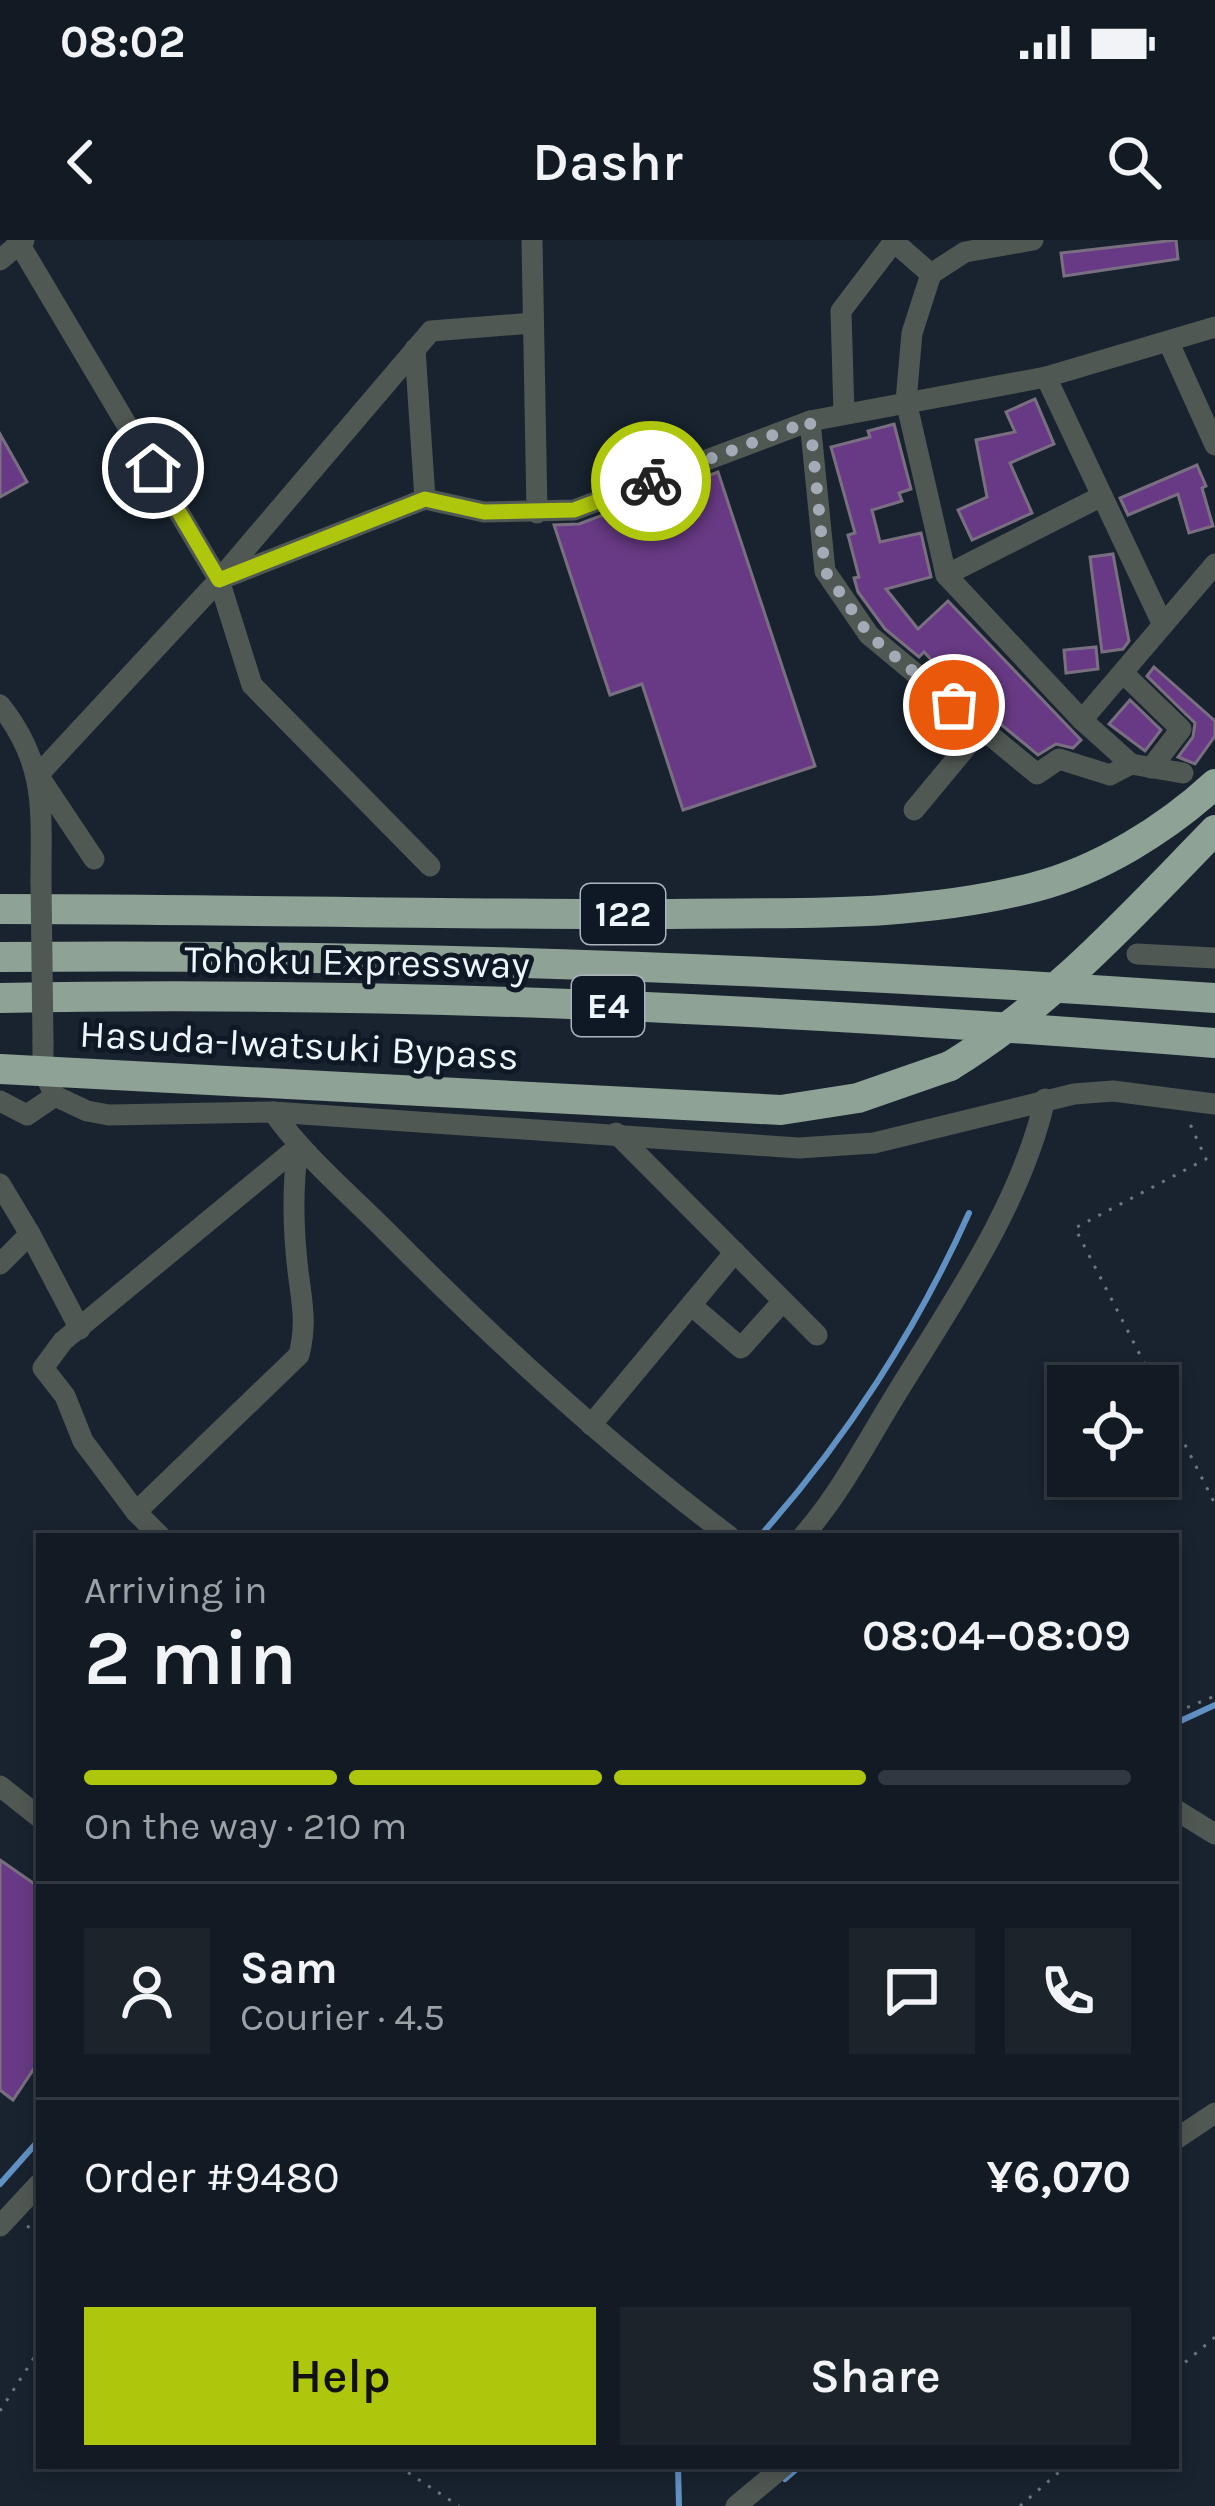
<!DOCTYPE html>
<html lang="en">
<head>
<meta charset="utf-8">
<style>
	:root { --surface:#121a23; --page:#1b232b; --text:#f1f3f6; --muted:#9ca1a6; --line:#313841; --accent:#aec60b }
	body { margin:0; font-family:Karla,sans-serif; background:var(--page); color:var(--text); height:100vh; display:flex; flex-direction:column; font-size:45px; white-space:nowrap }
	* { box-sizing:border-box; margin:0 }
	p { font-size:39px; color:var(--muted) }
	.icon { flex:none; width:66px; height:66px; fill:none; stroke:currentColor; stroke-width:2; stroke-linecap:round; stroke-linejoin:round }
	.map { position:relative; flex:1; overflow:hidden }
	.details { position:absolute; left:36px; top:1293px; width:1143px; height:936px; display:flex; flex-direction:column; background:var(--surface); border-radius:0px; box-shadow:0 6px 18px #0003,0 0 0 3px var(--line) }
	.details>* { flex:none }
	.controls { position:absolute; left:1047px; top:1125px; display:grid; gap:24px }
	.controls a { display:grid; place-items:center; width:132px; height:132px; border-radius:0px; background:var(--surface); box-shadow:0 6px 18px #0003,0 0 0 3px var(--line); font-size:60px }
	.pin { position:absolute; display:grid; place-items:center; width:102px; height:102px; color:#fff; margin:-51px; border:6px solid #fff; border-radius:50%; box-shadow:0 3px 12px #0007 }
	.courier { position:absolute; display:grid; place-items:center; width:120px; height:120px; margin:-60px; border:9px solid #aec60b; border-radius:50%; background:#fff; color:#222; box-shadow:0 3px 15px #0007 }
	.overview em { font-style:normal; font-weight:600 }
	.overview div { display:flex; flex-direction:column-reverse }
	.overview { display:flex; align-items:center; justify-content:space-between; height:204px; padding:0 48px }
	h1 { font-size:78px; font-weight:600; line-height:90px }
	.bar { display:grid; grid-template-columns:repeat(4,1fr); gap:18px 12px; align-content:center; height:144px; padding:0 48px }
	.bar i { height:15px; border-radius:9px; background:var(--line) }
	.bar .current { background:var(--accent) }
	.bar p { grid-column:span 4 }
	.line { display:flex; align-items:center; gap:30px; padding:0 48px; border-top:3px solid var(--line) }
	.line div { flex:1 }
	.round { display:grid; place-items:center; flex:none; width:126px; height:126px; border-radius:0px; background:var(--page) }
	.button { display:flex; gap:24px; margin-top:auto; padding:24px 48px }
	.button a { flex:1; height:138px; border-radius:0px; background:var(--accent); color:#111; font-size:48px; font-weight:600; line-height:138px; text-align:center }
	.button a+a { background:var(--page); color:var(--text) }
	.status { display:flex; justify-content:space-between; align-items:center; height:84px; padding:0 60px; background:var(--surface); direction:ltr }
	.status svg { height:33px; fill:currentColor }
	header { display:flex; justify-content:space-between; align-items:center; height:156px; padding:0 48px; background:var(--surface); font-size:54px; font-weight:600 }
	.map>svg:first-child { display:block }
</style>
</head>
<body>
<div class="status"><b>08:02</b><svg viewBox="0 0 49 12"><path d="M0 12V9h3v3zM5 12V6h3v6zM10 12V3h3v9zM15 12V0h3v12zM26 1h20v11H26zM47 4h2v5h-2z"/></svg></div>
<header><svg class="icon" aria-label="back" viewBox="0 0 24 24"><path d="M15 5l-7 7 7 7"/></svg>Dashr<svg class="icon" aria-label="search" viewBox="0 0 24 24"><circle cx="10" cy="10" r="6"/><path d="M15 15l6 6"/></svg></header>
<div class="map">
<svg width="1215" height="2266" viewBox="0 0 1215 2266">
	<rect width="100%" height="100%" fill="#18232f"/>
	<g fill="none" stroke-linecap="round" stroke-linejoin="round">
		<g stroke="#6190c2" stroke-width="6">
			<path d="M760 1296C845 1201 917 1089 969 973"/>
			<polyline points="1176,1483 1215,1465"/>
			<polyline points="0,1944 39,1900"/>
			<polyline points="678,2226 679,2266"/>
			<polyline points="785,2239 800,2226"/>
		</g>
	</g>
	<g fill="#683a85" stroke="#796f80" stroke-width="3">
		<polygon points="1176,0 1178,19 1064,36 1061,13"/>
		<polygon points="1035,159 1054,204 1010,223 1032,273 972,300 958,270 987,257 976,200 1015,192 1006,172"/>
		<polygon points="894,184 911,249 899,253 902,261 872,270 880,302 921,293 931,337 886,349 918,389 948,361 1081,500 1073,508 1056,504 1038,515 957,448 924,412 919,417 885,389 858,352 854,338 859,337 848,295 855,293 831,207 870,197 868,191"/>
		<polygon points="0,194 27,242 0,257"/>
		<polygon points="1197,225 1206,246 1202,248 1213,286 1189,293 1178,254 1128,275 1120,258"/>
		<polygon points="718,232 815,526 683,570 642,444 610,455 554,285 579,284"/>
		<polygon points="1113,314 1129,401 1123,409 1102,412 1090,317"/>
		<polygon points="1096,407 1098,429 1066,433 1064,410"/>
		<polygon points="1154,427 1215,481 1215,496 1195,524 1178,517 1193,497 1195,483 1147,436"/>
		<polygon points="1130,460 1161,490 1145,511 1109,484"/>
		<polygon points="0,1620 39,1647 39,1821 13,1860 0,1850"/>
	</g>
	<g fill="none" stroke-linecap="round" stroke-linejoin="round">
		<g stroke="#6d7681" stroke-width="3" stroke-dasharray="3 9" stroke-linecap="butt">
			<polyline points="1156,1146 1075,988 1206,919 1190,884"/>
			<polyline points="1158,1151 1215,1264"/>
			<polyline points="1176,1472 1215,1456"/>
			<polyline points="27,1986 39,1993"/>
			<polyline points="1176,2130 1215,2097"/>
			<polyline points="0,2171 39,2110"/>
			<polyline points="398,2226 459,2266"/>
			<polyline points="1020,2266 1066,2226"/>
		</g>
		<g stroke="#505853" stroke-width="21">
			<polyline points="17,0 219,340 252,445 430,626"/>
			<polyline points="532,0 537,273"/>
			<polyline points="1033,0 965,12 931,34 912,93 906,161 946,335 1082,480 1131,524"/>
			<polyline points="893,1 931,34"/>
			<polyline points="0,20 24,0"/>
			<polyline points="1169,103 1215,205"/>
			<polyline points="415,109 425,259"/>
			<polyline points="1046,137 1163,385"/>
			<polyline points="844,174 841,71 895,0"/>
			<polyline points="810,181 825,331 869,395 1037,534 1059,519 1110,535 1131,524 1183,533"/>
			<polyline points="946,335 1102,256"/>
			<polyline points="219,340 425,259 484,272 574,270 810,181 1046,137 1215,87"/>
			<polyline points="1123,433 1181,489 1151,528"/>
			<path d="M0 465C47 524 41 570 41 640"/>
			<polyline points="1082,480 1215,324"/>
			<polyline points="914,570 982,488"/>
			<polyline points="94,619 38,535 219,340 431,91 533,83"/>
			<polyline points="1137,714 1215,718"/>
			<polyline points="43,802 43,830 55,856 87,871 109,875 273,872 799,908 874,903 1074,854 1113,851 1215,864"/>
			<polyline points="0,861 27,875 55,856"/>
			<path d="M273 872C305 917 347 952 386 991 494 1100 606 1204 729 1296"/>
			<polyline points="616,893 817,1095"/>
			<polyline points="0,944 30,994 0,1024"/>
			<polyline points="30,994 80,1089"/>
			<polyline points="691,1065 741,1108 783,1061"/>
			<polyline points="591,1185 735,1012"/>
			<polyline points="136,1272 83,1201 65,1156 43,1128 63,1101 298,907"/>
			<path d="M160 1296 136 1272 299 1115C307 1083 302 1063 298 1031 293 989 292 948 298 907"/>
			<path d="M803 1296C840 1254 866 1203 895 1156 952 1063 1021 965 1045 859"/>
			<polyline points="0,1546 39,1577"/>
			<polyline points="1176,1570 1215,1594"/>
			<polyline points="1176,1899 1215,1873"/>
			<polyline points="0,1986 39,1944"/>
			<polyline points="736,2266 784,2226"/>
		</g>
		<g stroke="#8ea296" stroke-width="30">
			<path d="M0 669C221 669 443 675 664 674 788 672 914 679 1035 647 1100 630 1166 589 1215 544"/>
			<path d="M0 717C406 713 810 730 1215 758"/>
			<path d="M0 758C405 750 811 771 1215 803"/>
			<polyline points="0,829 781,870 858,858 950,826"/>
		</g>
		<polyline stroke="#505853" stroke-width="21" points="41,640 43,802"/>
		<path stroke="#8ea296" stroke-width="30" d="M950 826C1053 763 1131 676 1215 590"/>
	</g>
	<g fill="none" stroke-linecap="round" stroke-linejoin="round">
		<polyline stroke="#a3acb6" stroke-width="12" stroke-dasharray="0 21.6" points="651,241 810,181 825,331 869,395 954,465"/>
		<polyline stroke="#aec60b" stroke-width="15" points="153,228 219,340 425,259 484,272 574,270 651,241"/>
	</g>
	<g text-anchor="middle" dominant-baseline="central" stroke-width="10" stroke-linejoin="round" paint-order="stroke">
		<g fill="#0f1925" stroke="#abb3bd" stroke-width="3">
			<rect x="581" y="644" width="84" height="60" rx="9"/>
			<rect x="572" y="736" width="72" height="60" rx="9"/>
		</g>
		<g font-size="36" font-weight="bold" fill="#eef5fe">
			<text x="623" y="674">122</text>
			<text x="608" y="766">E4</text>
		</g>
		<g font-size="39" fill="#eef5fe" stroke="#0f1925">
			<text transform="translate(357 722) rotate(1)">Tohoku Expressway</text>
			<text transform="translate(299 805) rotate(3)">Hasuda-Iwatsuki Bypass</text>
		</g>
	</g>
</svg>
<div class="controls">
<a><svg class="icon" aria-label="locate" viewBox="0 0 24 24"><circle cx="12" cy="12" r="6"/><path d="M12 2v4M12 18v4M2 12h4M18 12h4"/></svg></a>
</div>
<div class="pin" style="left:954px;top:465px;background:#ea580c"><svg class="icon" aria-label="bag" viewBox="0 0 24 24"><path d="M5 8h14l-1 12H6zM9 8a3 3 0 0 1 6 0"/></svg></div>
<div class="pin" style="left:153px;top:228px;background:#1f2937"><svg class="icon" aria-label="home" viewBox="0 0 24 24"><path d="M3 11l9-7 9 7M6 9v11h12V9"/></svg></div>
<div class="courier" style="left:651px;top:241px"><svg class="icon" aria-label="bike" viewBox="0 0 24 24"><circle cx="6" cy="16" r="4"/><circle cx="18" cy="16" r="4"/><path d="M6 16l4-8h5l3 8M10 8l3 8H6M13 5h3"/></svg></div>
<section class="details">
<div class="overview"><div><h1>2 min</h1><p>Arriving in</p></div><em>08:04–08:09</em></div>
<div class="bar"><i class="current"></i><i class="current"></i><i class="current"></i><i></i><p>On the way · 210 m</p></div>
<div class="line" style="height:216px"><a class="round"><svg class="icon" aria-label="person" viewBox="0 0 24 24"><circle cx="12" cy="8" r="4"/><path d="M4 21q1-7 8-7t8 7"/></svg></a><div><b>Sam</b><p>Courier · 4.5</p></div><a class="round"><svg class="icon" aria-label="chat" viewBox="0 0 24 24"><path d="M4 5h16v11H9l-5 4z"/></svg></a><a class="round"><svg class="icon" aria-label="phone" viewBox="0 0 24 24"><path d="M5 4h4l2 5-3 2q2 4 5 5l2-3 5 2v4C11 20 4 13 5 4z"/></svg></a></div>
<div class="line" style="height:156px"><div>Order #9480</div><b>¥6,070</b></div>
<div class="button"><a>Help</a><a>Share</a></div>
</section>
</div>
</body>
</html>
